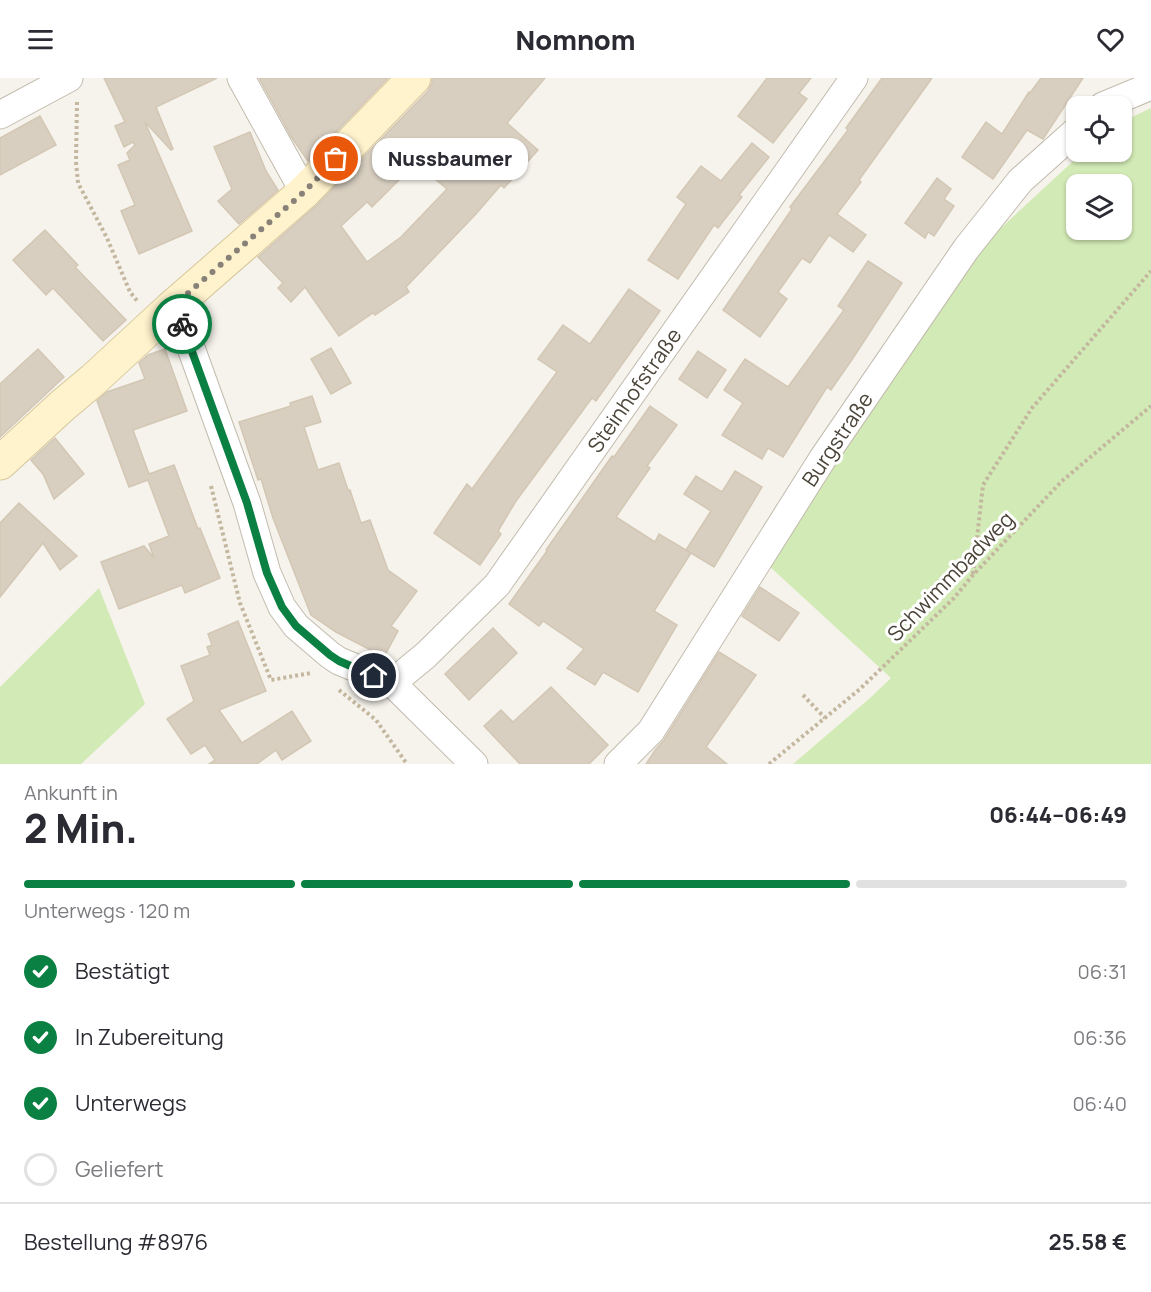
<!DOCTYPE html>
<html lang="de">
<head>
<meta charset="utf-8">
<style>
	:root { --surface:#fff; --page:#f2f2f3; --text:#2b2b33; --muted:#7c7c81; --line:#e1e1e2; --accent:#0b8043 }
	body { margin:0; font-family:Manrope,sans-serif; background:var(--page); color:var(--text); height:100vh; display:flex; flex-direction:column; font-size:22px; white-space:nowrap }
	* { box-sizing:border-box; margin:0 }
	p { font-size:20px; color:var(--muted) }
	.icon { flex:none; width:33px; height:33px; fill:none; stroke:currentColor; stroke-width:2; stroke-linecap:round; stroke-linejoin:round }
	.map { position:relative; height:686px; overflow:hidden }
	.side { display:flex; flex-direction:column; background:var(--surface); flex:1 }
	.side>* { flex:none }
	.tools { position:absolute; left:1066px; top:18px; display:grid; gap:12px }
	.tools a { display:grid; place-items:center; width:66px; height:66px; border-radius:12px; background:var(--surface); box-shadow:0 2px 4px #0004; font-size:30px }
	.pin { position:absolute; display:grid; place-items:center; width:51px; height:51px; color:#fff; margin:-26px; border:3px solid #fff; border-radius:50%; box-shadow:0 2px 6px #0007 }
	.courier { position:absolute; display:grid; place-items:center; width:60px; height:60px; margin:-30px; border:4px solid #0b8043; border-radius:50%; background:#fff; color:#222; box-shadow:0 2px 8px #0007 }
	.bubble { position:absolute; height:42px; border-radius:18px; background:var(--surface); box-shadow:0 2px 4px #0004; font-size:20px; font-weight:800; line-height:42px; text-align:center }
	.headline em { font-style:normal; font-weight:800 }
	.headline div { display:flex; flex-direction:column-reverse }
	.headline { display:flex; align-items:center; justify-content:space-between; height:102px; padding:0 24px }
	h1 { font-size:39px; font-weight:800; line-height:45px }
	.bar { display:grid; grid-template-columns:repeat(4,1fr); gap:9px 6px; align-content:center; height:72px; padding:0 24px }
	.bar i { height:8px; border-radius:4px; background:var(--line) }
	.bar .active { background:var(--accent) }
	.bar p { grid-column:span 4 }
	.line { display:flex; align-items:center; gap:15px; padding:0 24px; border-top:2px solid var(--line) }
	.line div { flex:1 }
	ol { padding:0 24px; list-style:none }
	li { display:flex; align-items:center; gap:18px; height:66px }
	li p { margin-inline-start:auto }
	li .icon { padding:6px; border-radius:50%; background:var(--accent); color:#fff; stroke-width:4 }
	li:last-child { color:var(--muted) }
	li i { width:33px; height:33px; border:3px solid var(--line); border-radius:50% }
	header { display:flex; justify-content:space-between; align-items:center; height:78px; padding:0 24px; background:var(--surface); font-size:27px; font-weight:800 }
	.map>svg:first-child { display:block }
</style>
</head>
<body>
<header><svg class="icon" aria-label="menu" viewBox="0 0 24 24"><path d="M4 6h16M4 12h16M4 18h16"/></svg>Nomnom<svg class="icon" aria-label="heart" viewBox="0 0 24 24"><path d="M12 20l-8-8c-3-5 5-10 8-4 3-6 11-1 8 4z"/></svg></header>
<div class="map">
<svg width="1151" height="686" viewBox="0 0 1151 686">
	<rect width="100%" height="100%" fill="#f6f3ec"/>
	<g fill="#d2eab5" fill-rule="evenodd">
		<path d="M1151 30V686H793L870 620 891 600 768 487 975 174 1083 74H1122V44ZM1077 106H1122V152H1077Z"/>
		<polygon points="99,510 145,626 81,686 0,686 0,609"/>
	</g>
	<g fill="#d8cfc1" stroke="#d3c7b4" stroke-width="1.5" fill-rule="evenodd">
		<polygon points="104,0 217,0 156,29 173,71 171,72 145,44 192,153 139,176 121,133 135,127 118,87 130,82 127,75 135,67 133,64 124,69 115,48 125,44"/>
		<polygon points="259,0 388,0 308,83 292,60"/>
		<path d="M432 0H545L507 45 538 72 504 110 501 107 475 137 406 209 409 214 375 237 373 235 339 258 305 209 291 224 278 210 283 205 258 179 317 127 428 13 432 5ZM416 85 447 111 401 159 367 184 341 148 367 124 372 129Z"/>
		<polygon points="767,0 811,0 799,15 807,21 773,65 738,38"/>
		<polygon points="882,0 932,0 859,102 861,104 837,136 866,157 853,174 829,157 810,185 802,180 778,214 787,221 760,259 723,232 792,131 790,129 848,52 846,50"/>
		<polygon points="1041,0 1083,0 1043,61 1027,52 993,101 962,79 986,44 1002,56 1029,14 1030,15"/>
		<polygon points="40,38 56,67 0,97 0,60"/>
		<polygon points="250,54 266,93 278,112 239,146 218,123 232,111 214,69"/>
		<polygon points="752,65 769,79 739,117 742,119 718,150 714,147 678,201 648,182 686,126 677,119 701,88 721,103"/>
		<polygon points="937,100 951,111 944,121 954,128 934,158 928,154 925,160 905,145"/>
		<polygon points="45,152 78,187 75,189 126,242 103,263 53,210 46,217 13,182"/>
		<polygon points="868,183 902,205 853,280 831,312 827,309 783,379 768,370 762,381 722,357 743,325 724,312 745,281 788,309 844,232 838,228"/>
		<polygon points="629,211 660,233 596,323 592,320 516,423 498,453 501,456 480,487 434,455 467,406 472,411 557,294 538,281 563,247 590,266"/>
		<polygon points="331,270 351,305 331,316 311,281"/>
		<polygon points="38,271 64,299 0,359 0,306"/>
		<polygon points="165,271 187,333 133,352 149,396 174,387 198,451 200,450 220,500 185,515 182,507 119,531 101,484 144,468 154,480 149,466 169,458 148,402 129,409 97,323 107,314 145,301 139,285 148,277"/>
		<polygon points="698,273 726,292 707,320 679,301"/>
		<polygon points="312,318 321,344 304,349 318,392 339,385 348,412 350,412 361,445 370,442 388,492 417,513 391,548 398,553 384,579 336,554 311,537 273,440 261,401 258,402 239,344 291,328 290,325"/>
		<polygon points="650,328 677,347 647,388 650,390 616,439 655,464 659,456 691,475 654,533 677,547 638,614 603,594 595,607 567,590 584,571 543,543 539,548 509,526 547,473 546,472 612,378 614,379"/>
		<polygon points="55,360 84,396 54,421 43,396 31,382"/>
		<polygon points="735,393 762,409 714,489 686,472 711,433 684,416 696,398 722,414"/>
		<polygon points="19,425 77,478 60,492 43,465 0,519 0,445"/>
		<polygon points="760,509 799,535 779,563 742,538"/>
		<polygon points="238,543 266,613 219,632 242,665 292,633 311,663 282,682 276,672 257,686 209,686 215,682 205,667 191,676 167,641 194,623 181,588 210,577 207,569 212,567 208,556"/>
		<polygon points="493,550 517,575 469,622 445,596"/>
		<polygon points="719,574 756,597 706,669 727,686 646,686 656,671 664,662"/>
		<polygon points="551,609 608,667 589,686 520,686 484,648 501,632 513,644"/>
	</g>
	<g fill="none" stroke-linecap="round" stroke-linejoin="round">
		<g stroke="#c2bbae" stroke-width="29">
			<g id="street">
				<polyline points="241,0 304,114"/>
				<polyline points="1103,28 1151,8"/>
				<polyline points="0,37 69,0"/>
				<polyline points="170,231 182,245 247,425 267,495 282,529 296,548 330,577 339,583 392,605 474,686"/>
				<polyline points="392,605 426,577 497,507 854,0"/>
				<polyline points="618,686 651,653 823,380 966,171 1020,103 1077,52"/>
			</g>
		</g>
		<g stroke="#d6c79b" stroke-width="35">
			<polyline id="secondary" points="0,385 62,328 93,302 170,231 304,114 414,0"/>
		</g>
		<g stroke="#c4b79f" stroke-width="4" stroke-dasharray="3 3" stroke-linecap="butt">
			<polyline points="77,24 76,84 78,105 107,160 130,214 138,224"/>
			<polyline points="211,408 240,525 271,602 311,595"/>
			<polyline points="973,496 983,407 1032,330 1151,193"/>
			<polyline points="339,612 376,642 407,686"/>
			<polyline points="803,617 825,640"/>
			<polyline points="769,686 860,611 954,520 973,497 1062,403 1151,328"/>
		</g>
		<use href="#street" stroke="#fff" stroke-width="27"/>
		<use href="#secondary" stroke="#fff3cd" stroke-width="33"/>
	</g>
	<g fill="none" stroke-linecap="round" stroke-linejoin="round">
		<polyline stroke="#878178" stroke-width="6" stroke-dasharray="0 10.8" points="182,246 170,231 304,114 336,81"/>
		<polyline stroke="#0b8043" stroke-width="8" points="182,246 247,425 267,495 282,529 296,548 330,577 339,583 374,598"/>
	</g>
	<g text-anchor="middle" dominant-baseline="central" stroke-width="6" stroke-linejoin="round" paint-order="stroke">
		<g font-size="21" fill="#4b4439" stroke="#fff">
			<text transform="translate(634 312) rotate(-55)">Steinhofstraße</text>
			<text transform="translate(837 361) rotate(-56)">Burgstraße</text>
			<text transform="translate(950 498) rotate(-46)">Schwimmbadweg</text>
		</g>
	</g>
</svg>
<div class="tools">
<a><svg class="icon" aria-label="locate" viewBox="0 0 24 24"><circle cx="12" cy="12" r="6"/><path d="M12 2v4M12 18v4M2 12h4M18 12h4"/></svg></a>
<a><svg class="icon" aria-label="layers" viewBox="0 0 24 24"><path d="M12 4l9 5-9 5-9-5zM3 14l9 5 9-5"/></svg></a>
</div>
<div class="pin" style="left:336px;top:81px;background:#ea580c"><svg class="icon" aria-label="bag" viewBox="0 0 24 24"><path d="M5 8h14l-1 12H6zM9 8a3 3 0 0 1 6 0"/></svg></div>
<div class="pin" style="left:374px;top:598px;background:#1f2937"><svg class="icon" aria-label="home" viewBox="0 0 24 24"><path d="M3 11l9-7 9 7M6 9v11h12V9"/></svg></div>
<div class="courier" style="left:182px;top:246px"><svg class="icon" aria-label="bike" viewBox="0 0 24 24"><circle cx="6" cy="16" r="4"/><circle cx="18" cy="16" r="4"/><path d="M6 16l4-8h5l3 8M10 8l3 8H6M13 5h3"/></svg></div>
<div class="bubble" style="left:372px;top:60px;width:156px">Nussbaumer</div>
</div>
<section class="side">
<div class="headline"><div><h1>2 Min.</h1><p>Ankunft in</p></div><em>06:44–06:49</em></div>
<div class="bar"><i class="active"></i><i class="active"></i><i class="active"></i><i></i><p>Unterwegs · 120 m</p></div>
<ol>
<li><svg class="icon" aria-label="check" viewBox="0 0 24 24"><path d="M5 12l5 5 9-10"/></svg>Bestätigt<p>06:31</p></li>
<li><svg class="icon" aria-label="check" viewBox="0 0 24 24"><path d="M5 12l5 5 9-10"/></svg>In Zubereitung<p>06:36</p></li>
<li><svg class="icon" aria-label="check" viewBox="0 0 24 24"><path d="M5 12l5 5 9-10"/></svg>Unterwegs<p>06:40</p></li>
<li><i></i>Geliefert</li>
</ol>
<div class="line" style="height:78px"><div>Bestellung #8976</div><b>25.58 €</b></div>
</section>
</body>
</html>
